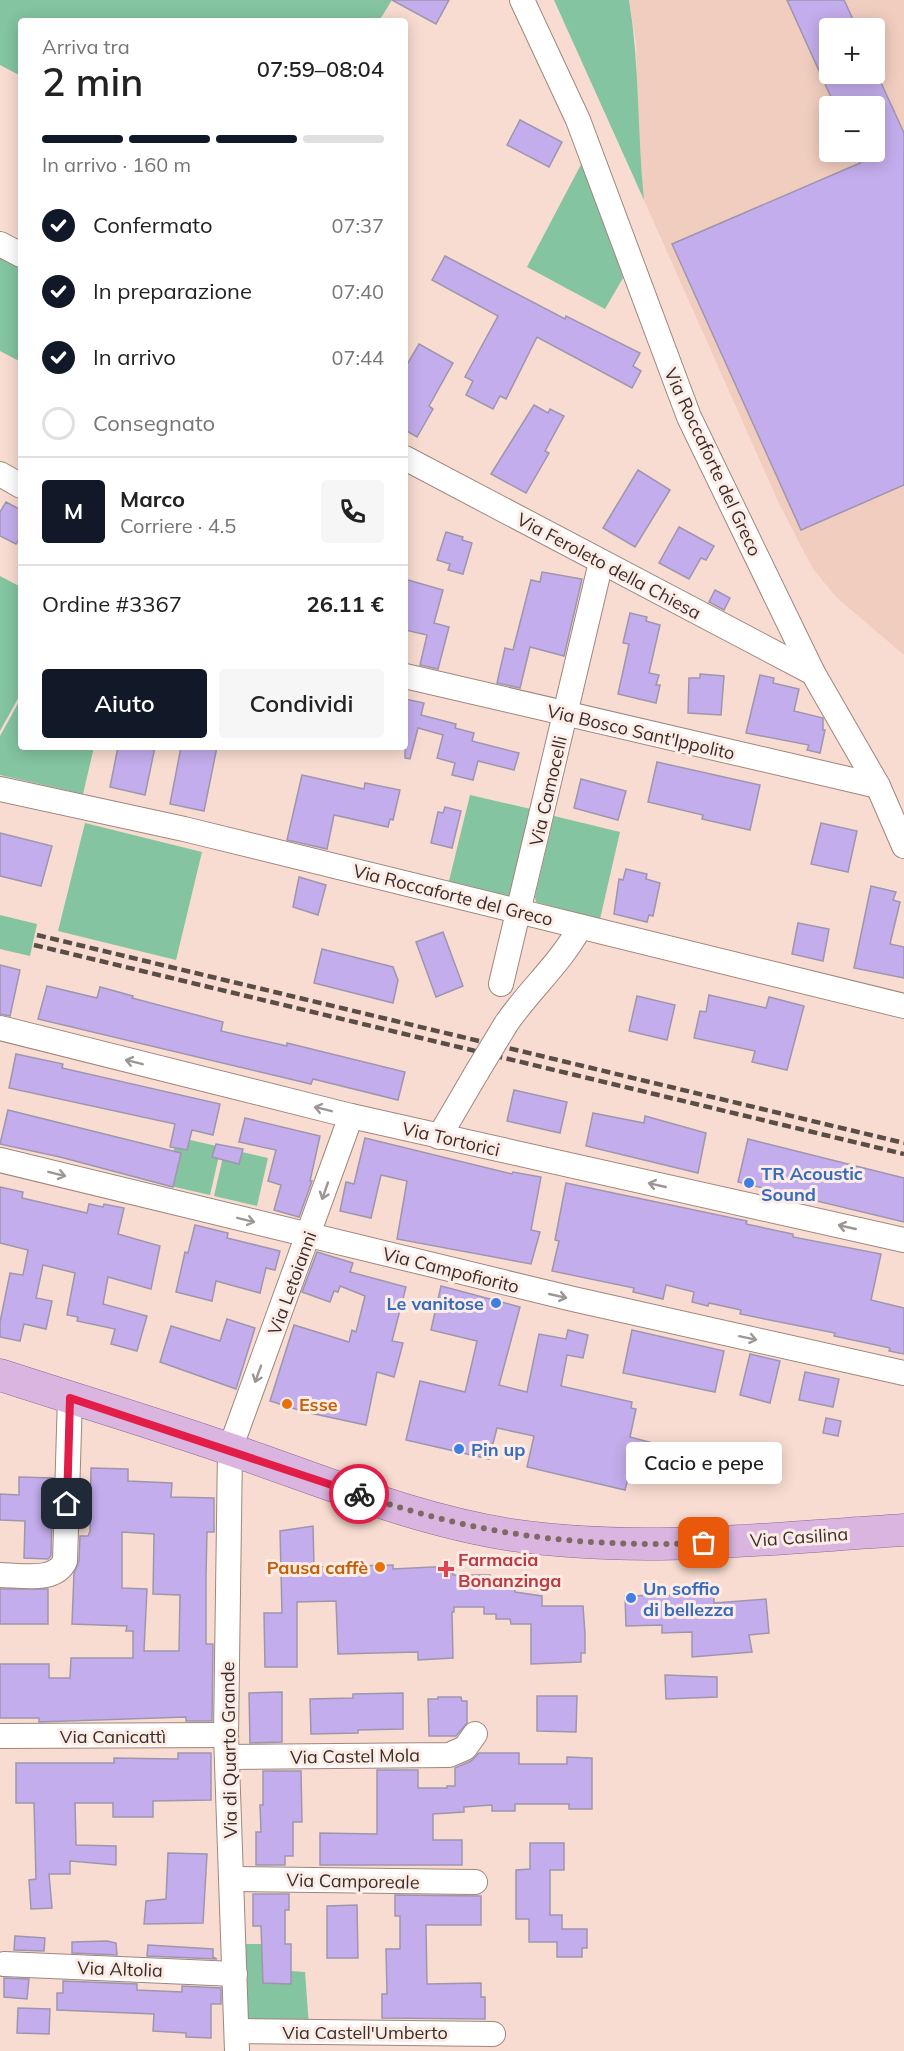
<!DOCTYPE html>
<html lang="it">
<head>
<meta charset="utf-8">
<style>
	:root { --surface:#fff; --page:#f6f6f6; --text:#222; --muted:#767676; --line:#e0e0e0; --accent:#111827 }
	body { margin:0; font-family:Mulish,sans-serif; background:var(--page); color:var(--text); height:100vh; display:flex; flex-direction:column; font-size:22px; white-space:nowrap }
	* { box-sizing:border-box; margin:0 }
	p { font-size:20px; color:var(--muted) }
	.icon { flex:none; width:33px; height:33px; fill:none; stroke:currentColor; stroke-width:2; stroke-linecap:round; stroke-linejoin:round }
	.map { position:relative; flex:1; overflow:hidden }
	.drawer { position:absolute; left:18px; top:18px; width:390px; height:732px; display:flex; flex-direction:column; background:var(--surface); border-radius:6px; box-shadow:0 3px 15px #0003 }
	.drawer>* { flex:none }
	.fabs { position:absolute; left:819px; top:18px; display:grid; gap:12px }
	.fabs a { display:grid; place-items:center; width:66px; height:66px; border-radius:6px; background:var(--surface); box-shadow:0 3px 15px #0003; font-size:30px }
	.pin { position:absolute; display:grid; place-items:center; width:51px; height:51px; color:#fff; margin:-26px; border-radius:12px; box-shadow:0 3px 9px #0006 }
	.courier { position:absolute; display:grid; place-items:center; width:60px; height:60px; margin:-30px; border:4px solid #e11d48; border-radius:50%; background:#fff; color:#222; box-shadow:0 2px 8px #0007 }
	.bubble { position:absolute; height:42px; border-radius:6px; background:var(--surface); box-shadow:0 3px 15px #0003; font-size:20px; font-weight:600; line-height:42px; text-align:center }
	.summary em { font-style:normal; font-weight:600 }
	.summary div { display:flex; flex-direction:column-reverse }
	.summary { display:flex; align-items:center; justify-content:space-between; height:102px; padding:0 24px }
	h1 { font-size:39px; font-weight:600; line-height:45px }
	.bar { display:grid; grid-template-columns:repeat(4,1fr); gap:9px 6px; align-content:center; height:72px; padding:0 24px }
	.bar i { height:8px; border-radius:4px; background:var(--line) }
	.bar .on { background:var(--accent) }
	.bar p { grid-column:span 4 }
	.line { display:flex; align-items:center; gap:15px; padding:0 24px; border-top:2px solid var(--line) }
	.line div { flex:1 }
	.round { display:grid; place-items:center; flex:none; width:63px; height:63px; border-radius:6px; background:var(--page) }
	ol { padding:0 24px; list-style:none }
	li { display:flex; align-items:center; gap:18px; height:66px }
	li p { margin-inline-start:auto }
	li .icon { padding:6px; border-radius:50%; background:var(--accent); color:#fff; stroke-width:4 }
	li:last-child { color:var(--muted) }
	li i { width:33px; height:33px; border:3px solid var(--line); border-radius:50% }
	.action { display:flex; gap:12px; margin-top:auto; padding:12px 24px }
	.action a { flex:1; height:69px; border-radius:6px; background:var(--accent); color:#fff; font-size:24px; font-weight:600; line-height:69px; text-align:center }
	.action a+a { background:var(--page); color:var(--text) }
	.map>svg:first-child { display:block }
</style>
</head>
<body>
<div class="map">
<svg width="904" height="2051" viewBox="0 0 904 2051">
	<rect width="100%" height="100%" fill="#f8dcd1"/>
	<path fill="#f0cdbf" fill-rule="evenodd" d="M629 0H904V655L836 597 814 570 803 550 777 499 644 200 639 153 636 42ZM830 28H874V74H830ZM830 106H874V152H830Z"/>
	<g fill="#84c4a0">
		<polygon points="0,0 392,0 379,21 21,21 21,76 0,65"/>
		<path d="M554 0H629C640 66 637 133 644 200Z"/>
		<polygon points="585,157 623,278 605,309 527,267"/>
		<polygon points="0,252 21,263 21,362 0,351"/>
		<polygon points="0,576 21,587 21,693 0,731"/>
		<polygon points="21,698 21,747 94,747 83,794 0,775 0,736"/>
		<polygon points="470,795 531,809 510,896 449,881"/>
		<polygon points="554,816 620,832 600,919 536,902 535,897"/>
		<polygon points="85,823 202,852 176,960 58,931"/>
		<polygon points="0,915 37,924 30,956 0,949"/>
		<polygon points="177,1137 221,1147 210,1195 166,1185"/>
		<polygon points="225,1148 268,1158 257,1206 214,1196"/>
		<polygon points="244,1944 262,1944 264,1983 290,1984 291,1971 305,1972 309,2026 246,2027"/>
	</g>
	<g fill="#c3adec" stroke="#9e96ad" stroke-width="1.5" fill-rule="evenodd">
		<polygon points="392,0 449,0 436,24"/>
		<polygon points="787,0 844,0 857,28 830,28 830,74 877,74 904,133 904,485 801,530 672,244 860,163 855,152 874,152 874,106 835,106"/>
		<polygon points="520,120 562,142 549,167 507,145"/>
		<polygon points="445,256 565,319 566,316 640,353 633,366 641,371 632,388 537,337 506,399 500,396 493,409 466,395 473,381 465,377 498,316 432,280"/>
		<polygon points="419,344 453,363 429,406 433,409 417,437 405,430 405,368"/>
		<polygon points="534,405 548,413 550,409 564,416 545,451 549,453 526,493 491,474"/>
		<polygon points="638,470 670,490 635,547 603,528"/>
		<polygon points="6,502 21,510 21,536 16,544 0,536 0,512"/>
		<polygon points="679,527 714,546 706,560 701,558 689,579 659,563"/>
		<polygon points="446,532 463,537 462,540 472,543 463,574 448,570 450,564 437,560"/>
		<polygon points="542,572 582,579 564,656 530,647 520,688 497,683 505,648 513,650 531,580 540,582"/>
		<polygon points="408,580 443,590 434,623 449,627 438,669 420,665 427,635 405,630 405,582"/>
		<polygon points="715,590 730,598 724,610 709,602"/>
		<polygon points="630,613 647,617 646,621 660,625 649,673 659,675 656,685 660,685 656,703 618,694 629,644 623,643"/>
		<polygon points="700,674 724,676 721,715 688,713 689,678 700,678"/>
		<polygon points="760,675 774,678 773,683 799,689 794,711 823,718 823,730 825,730 820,753 807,750 809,745 746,733"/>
		<polygon points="405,699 424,703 421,715 456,724 455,728 474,733 472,741 519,753 514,770 478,761 473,780 452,775 455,763 437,758 443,735 418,728 410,759 405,758"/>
		<polygon points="118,747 155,747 145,795 110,787"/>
		<polygon points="181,747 217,747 204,811 170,804"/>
		<polygon points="657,762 760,785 750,830 702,819 703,815 648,802"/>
		<polygon points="302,775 364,789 365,783 400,790 393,820 390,819 388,827 334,815 327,849 287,840"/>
		<polygon points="581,779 626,791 618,820 574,808"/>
		<polygon points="445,807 461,811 452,848 431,843 438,812 443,813"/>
		<polygon points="821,823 857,831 848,872 811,864"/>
		<polygon points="0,833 52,846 41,886 0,876"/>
		<polygon points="626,869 647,874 646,879 660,883 653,916 649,915 647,922 614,914 619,879 623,880"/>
		<polygon points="299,877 326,885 318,915 293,907"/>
		<polygon points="871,886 896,892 893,900 900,902 890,944 904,947 904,978 854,968"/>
		<polygon points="798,923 829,929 823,961 792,954"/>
		<polygon points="443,932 463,986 436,997 416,942"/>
		<polygon points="322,949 393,967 398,980 393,1003 314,983"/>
		<polygon points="0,965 20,970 10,1016 0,1014"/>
		<polygon points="47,986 97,998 100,987 133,996 132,998 223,1022 221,1031 287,1046 287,1043 405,1072 398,1100 313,1079 311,1084 38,1019"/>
		<polygon points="709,995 766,1008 769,997 804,1006 787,1070 752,1062 755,1051 694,1038 700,1011 706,1012"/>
		<polygon points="637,996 675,1005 667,1040 629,1031"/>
		<polygon points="16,1054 63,1064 62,1068 220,1104 213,1135 192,1130 187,1150 170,1147 175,1124 9,1088"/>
		<polygon points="514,1090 567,1102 560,1133 507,1121"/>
		<polygon points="8,1110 181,1153 173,1187 60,1157 0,1144"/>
		<polygon points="593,1113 644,1123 645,1116 706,1133 698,1173 586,1146"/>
		<polygon points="245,1118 320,1136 310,1181 312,1181 299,1217 274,1210 281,1185 268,1181 276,1150 239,1142"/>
		<polygon points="365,1138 512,1174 513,1172 541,1177 531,1230 540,1232 531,1264 397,1239 407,1181 381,1175 371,1218 340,1211 346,1182 354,1184"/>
		<polygon points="748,1139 904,1178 904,1222 738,1182"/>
		<polygon points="216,1144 243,1149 239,1164 212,1157"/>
		<polygon points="566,1183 747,1221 746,1224 793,1234 793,1237 881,1254 871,1300 904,1308 904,1354 889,1351 890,1348 834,1336 835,1333 740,1314 741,1310 709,1303 708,1306 692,1302 694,1292 666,1285 663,1299 633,1292 634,1288 552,1271 559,1241 555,1240"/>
		<polygon points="0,1187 23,1192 22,1198 87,1213 89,1204 103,1207 104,1204 124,1208 118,1234 160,1246 151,1289 108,1277 103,1304 147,1316 137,1351 111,1344 115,1329 77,1321 78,1317 67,1315 75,1273 43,1265 36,1298 52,1301 46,1329 24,1324 20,1341 0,1337 0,1322 10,1273 23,1275 28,1250 0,1243"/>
		<polygon points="195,1225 228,1233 227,1238 280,1251 275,1270 266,1268 260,1293 216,1281 212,1301 176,1292 185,1252 188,1253"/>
		<polygon points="317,1252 353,1263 350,1272 406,1287 392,1341 403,1343 394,1377 377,1372 366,1425 305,1412 270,1401 294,1325 349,1342 352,1330 356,1332 365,1296 340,1286 338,1292 334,1291 330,1302 302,1292"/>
		<polygon points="441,1286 520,1307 499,1385 527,1392 539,1334 566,1339 568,1330 588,1335 583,1358 567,1355 561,1386 632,1402 631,1408 636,1409 630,1437 653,1443 647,1470 631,1467 625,1490 527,1467 534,1436 497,1428 489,1459 406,1440 420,1381 465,1392 472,1363 477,1341 431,1330"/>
		<polygon points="227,1319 255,1328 236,1389 160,1362 171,1326 220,1341"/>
		<polygon points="632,1330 724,1351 715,1392 623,1373"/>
		<polygon points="750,1354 780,1361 770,1403 740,1395"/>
		<polygon points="805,1372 839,1379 833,1407 799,1400"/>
		<polygon points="826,1418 841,1421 838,1436 823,1433"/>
		<path d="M91 1468 128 1469V1481L172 1483 171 1497 214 1498V1532H207L206 1576V1644H213L212 1721H186V1717L39 1722V1718H0V1664H49V1678H70L71 1658H133V1631H126L127 1626 72 1624 74 1573 79 1561 80 1536H88L90 1531ZM122 1532 154 1534 153 1594 180 1595 179 1651H144L147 1589 122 1588Z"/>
		<polygon points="19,1477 53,1478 51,1556 48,1559 24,1558 25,1521 0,1520 0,1494 19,1495"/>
		<polygon points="313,1526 314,1567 393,1565 393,1569 452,1566 453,1575 490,1575 490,1582 500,1582 500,1587 515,1587 515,1592 542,1596 542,1606 583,1606 585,1634 585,1653 581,1653 581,1662 531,1664 531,1624 511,1624 510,1619 496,1619 496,1614 484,1614 484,1607 454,1607 454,1612 452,1612 453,1658 418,1660 418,1652 338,1654 336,1601 297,1602 297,1667 265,1667 264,1613 282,1613 280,1531"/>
		<rect x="0" y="1589" width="48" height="35"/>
		<polygon points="714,1594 714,1603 766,1599 769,1633 749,1635 752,1652 692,1657 692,1632 662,1633 662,1625 626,1626 625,1596"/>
		<polygon points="665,1675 717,1677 717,1697 666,1699"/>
		<polygon points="282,1692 282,1742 250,1743 249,1693"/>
		<polygon points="403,1693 403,1729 358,1730 358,1733 311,1734 310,1699 353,1698 353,1694"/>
		<polygon points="537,1696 577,1696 576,1732 537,1731"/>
		<polygon points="438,1697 461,1697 462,1701 467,1701 467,1723 456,1736 429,1736 428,1699 438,1699"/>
		<polygon points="178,1753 211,1753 211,1800 153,1801 153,1817 113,1817 113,1803 75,1803 76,1845 116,1846 116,1865 70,1861 70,1874 49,1874 52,1908 31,1909 29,1880 36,1879 34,1803 16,1803 16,1763 114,1763 114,1758 178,1759"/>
		<polygon points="479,1753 519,1753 519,1764 567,1764 567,1757 592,1758 592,1809 569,1809 569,1804 515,1804 515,1811 492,1811 492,1805 464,1807 464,1812 433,1814 433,1840 462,1840 462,1865 320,1865 320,1833 377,1834 377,1770 418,1770 418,1788 447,1788 447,1786 455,1786 455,1768 471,1761"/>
		<polygon points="263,1771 301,1771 302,1822 293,1822 293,1856 285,1856 285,1865 256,1865 256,1832 261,1832 260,1805 263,1805"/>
		<polygon points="530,1843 564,1843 564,1870 550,1870 550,1915 562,1915 562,1929 587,1929 587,1948 582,1948 582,1957 557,1957 557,1942 529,1942 529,1919 516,1919 516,1870 530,1869"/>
		<polygon points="168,1853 207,1854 203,1923 144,1924 146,1901 166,1899"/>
		<polygon points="253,1894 289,1894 289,1910 285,1910 285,1944 291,1944 291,1984 263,1983 261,1926 253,1926"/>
		<polygon points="395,1895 481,1896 481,1925 426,1925 427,1984 481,1983 481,1997 485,1997 485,2019 382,2018 382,1994 387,1994 386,1949 400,1949 400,1916 395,1916"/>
		<polygon points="357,1905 358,1958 327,1958 327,1906"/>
		<polygon points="15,1936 45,1938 44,1951 14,1950"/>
		<polygon points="107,1941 116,1943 117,1955 72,1953 72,1942"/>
		<polygon points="148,1945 213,1949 213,1957 217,1959 147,1956"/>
		<polygon points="4,1978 29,1979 27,1999 4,1997"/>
		<polygon points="63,1981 137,1984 137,1990 182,1992 182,1986 221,1988 221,2004 211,2004 211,2038 186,2037 186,2033 153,2031 154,2014 57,2010 57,1993 63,1993"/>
		<polygon points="18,2008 50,2009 49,2034 17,2033"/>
	</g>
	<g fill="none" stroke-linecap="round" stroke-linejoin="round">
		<g stroke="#a0867c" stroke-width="26">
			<g id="minor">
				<polyline points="522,0 578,120 689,417 813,673 878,786 904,846"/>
				<polyline points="0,244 21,255"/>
				<polyline points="405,458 813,673"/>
				<polyline points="0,474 21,486"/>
				<polyline points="405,676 878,786"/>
				<polyline points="0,789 184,829 904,1006"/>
				<polyline points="501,984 601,562"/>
				<path d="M506 1024C529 990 561 963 580 927"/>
				<polyline points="0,1028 351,1116 904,1240"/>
				<polyline points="439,1137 477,1072"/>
				<polyline points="0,1160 573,1299 904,1373"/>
				<path d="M0 1575C20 1575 55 1583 65 1561L70 1397"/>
				<polyline points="0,1736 226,1735"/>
				<polyline points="227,1757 449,1755 465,1748 475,1734"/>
				<polyline points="232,1879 475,1882"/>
				<polyline points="4,1964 235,1974"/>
				<polyline points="237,2031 493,2034"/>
				<polyline points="237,2051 226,1735 230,1449 351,1116"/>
			</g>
		</g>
		<g stroke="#916593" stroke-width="33">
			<path id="major" d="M0 1375C83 1402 167 1427 249 1456 335 1486 421 1521 512 1535 642 1554 774 1538 904 1530"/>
		</g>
		<use href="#minor" stroke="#fff" stroke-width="24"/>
		<use href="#major" stroke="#d9b5e0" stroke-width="32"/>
		<g stroke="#5a4c47" stroke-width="4.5" stroke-dasharray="9 4.5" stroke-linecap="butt">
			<polyline points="37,935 904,1143"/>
			<polyline points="34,945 904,1154"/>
		</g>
		<g stroke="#a0867c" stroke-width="26" stroke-linecap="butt">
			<polyline id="minor-bridge" points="477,1072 506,1024"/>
		</g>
		<use href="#minor-bridge" stroke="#fff" stroke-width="24"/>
	</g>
	<defs><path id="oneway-shaft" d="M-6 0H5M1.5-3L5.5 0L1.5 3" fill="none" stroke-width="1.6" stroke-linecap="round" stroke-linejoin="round" transform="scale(1.5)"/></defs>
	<g stroke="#9c9694">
		<use href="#oneway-shaft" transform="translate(134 1062) rotate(-166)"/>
		<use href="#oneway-shaft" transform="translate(323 1109) rotate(-166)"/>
		<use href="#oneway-shaft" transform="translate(57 1174) rotate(14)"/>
		<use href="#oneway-shaft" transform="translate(657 1185) rotate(-167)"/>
		<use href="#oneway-shaft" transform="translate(325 1191) rotate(109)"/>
		<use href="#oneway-shaft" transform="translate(246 1220) rotate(14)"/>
		<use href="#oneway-shaft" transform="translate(847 1227) rotate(-167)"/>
		<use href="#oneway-shaft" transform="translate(558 1296) rotate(13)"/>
		<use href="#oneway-shaft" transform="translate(748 1338) rotate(12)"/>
		<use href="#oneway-shaft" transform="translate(258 1374) rotate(110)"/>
	</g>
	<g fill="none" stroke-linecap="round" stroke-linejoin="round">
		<path stroke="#7c6b64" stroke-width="6" stroke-dasharray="0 10.8" d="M359 1494C474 1535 582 1548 704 1543"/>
		<polyline stroke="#e11d48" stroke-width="8" points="67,1504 70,1398 359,1494"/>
	</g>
	<g fill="#3f7fe0" stroke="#fdece5" stroke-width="2">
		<circle cx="749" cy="1183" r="6"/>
		<circle cx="496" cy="1303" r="6"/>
		<circle cx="459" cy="1449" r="6"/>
		<circle cx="631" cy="1598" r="6"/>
	</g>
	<g fill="#e8710a" stroke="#fdece5" stroke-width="2">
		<circle cx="287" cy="1404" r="6"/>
		<circle cx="380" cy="1567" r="6"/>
	</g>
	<path fill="#e0444e" stroke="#fdece5" stroke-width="2" d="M443 1560h6v6h6v6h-6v6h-6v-6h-6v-6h6z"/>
	<g text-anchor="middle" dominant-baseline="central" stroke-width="6" stroke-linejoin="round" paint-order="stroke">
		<g font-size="18" fill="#392e2a" stroke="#fdece5">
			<text transform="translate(713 462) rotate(65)">Via Roccaforte del Greco</text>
			<text transform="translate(609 566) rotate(28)">Via Feroleto della Chiesa</text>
			<text transform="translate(641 732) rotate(13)">Via Bosco Sant'Ippolito</text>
			<text transform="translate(548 791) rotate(-77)">Via Camocelli</text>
			<text transform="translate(453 895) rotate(14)">Via Roccaforte del Greco</text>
			<text transform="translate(451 1139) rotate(13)">Via Tortorici</text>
			<text transform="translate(451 1270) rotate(14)">Via Campofiorito</text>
			<text transform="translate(292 1283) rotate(-70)">Via Letoianni</text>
			<text transform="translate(799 1537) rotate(-4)">Via Casilina</text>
			<text x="113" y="1736">Via Canicattì</text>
			<text transform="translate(229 1750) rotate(-91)">Via di Quarto Grande</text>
			<text transform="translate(355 1756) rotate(-1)">Via Castel Mola</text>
			<text transform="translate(353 1881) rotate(1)">Via Camporeale</text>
			<text transform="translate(120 1969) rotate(2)">Via Altolia</text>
			<text x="365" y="2032">Via Castell'Umberto</text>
		</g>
		<g font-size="18" font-weight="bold" fill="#366cbe" stroke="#fdece5" text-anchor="start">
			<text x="761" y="1173">TR Acoustic<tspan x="761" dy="21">Sound</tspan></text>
			<text x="484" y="1303" text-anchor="end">Le vanitose</text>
			<text x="471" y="1449">Pin up</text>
			<text x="643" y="1588">Un soffio<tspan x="643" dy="21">di bellezza</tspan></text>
		</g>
		<g font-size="18" font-weight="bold" fill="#c56008" stroke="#fdece5" text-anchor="start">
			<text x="299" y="1404">Esse</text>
			<text x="368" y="1567" text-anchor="end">Pausa caffè</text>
		</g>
		<g font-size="18" font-weight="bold" fill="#be3a42" stroke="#fdece5" text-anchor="start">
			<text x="458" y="1559">Farmacia<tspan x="458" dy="21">Bonanzinga</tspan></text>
		</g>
	</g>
</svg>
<div class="fabs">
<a>+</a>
<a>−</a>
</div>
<div class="pin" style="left:704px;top:1543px;background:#ea580c"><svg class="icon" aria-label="bag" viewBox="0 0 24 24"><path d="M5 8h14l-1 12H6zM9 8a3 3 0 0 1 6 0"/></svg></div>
<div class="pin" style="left:67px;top:1504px;background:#1f2937"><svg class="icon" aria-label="home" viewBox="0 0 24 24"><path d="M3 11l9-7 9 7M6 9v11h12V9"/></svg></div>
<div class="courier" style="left:359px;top:1494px"><svg class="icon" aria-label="bike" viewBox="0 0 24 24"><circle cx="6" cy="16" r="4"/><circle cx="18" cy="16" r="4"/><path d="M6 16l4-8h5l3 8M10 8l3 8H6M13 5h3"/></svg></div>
<div class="bubble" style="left:626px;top:1442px;width:156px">Cacio e pepe</div>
<section class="drawer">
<div class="summary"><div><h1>2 min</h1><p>Arriva tra</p></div><em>07:59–08:04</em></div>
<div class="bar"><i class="on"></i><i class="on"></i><i class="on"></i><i></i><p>In arrivo · 160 m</p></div>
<ol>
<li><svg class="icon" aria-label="check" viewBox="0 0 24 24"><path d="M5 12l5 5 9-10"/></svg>Confermato<p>07:37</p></li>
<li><svg class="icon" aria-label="check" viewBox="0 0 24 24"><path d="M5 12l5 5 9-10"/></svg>In preparazione<p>07:40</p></li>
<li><svg class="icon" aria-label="check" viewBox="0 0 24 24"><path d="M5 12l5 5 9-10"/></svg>In arrivo<p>07:44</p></li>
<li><i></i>Consegnato</li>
</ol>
<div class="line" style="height:108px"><b class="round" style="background:var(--accent);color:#fff">M</b><div><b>Marco</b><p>Corriere · 4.5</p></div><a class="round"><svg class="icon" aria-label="phone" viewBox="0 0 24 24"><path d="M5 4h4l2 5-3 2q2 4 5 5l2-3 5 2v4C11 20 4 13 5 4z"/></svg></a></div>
<div class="line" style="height:78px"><div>Ordine #3367</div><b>26.11 €</b></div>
<div class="action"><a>Aiuto</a><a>Condividi</a></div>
</section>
</div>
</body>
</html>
